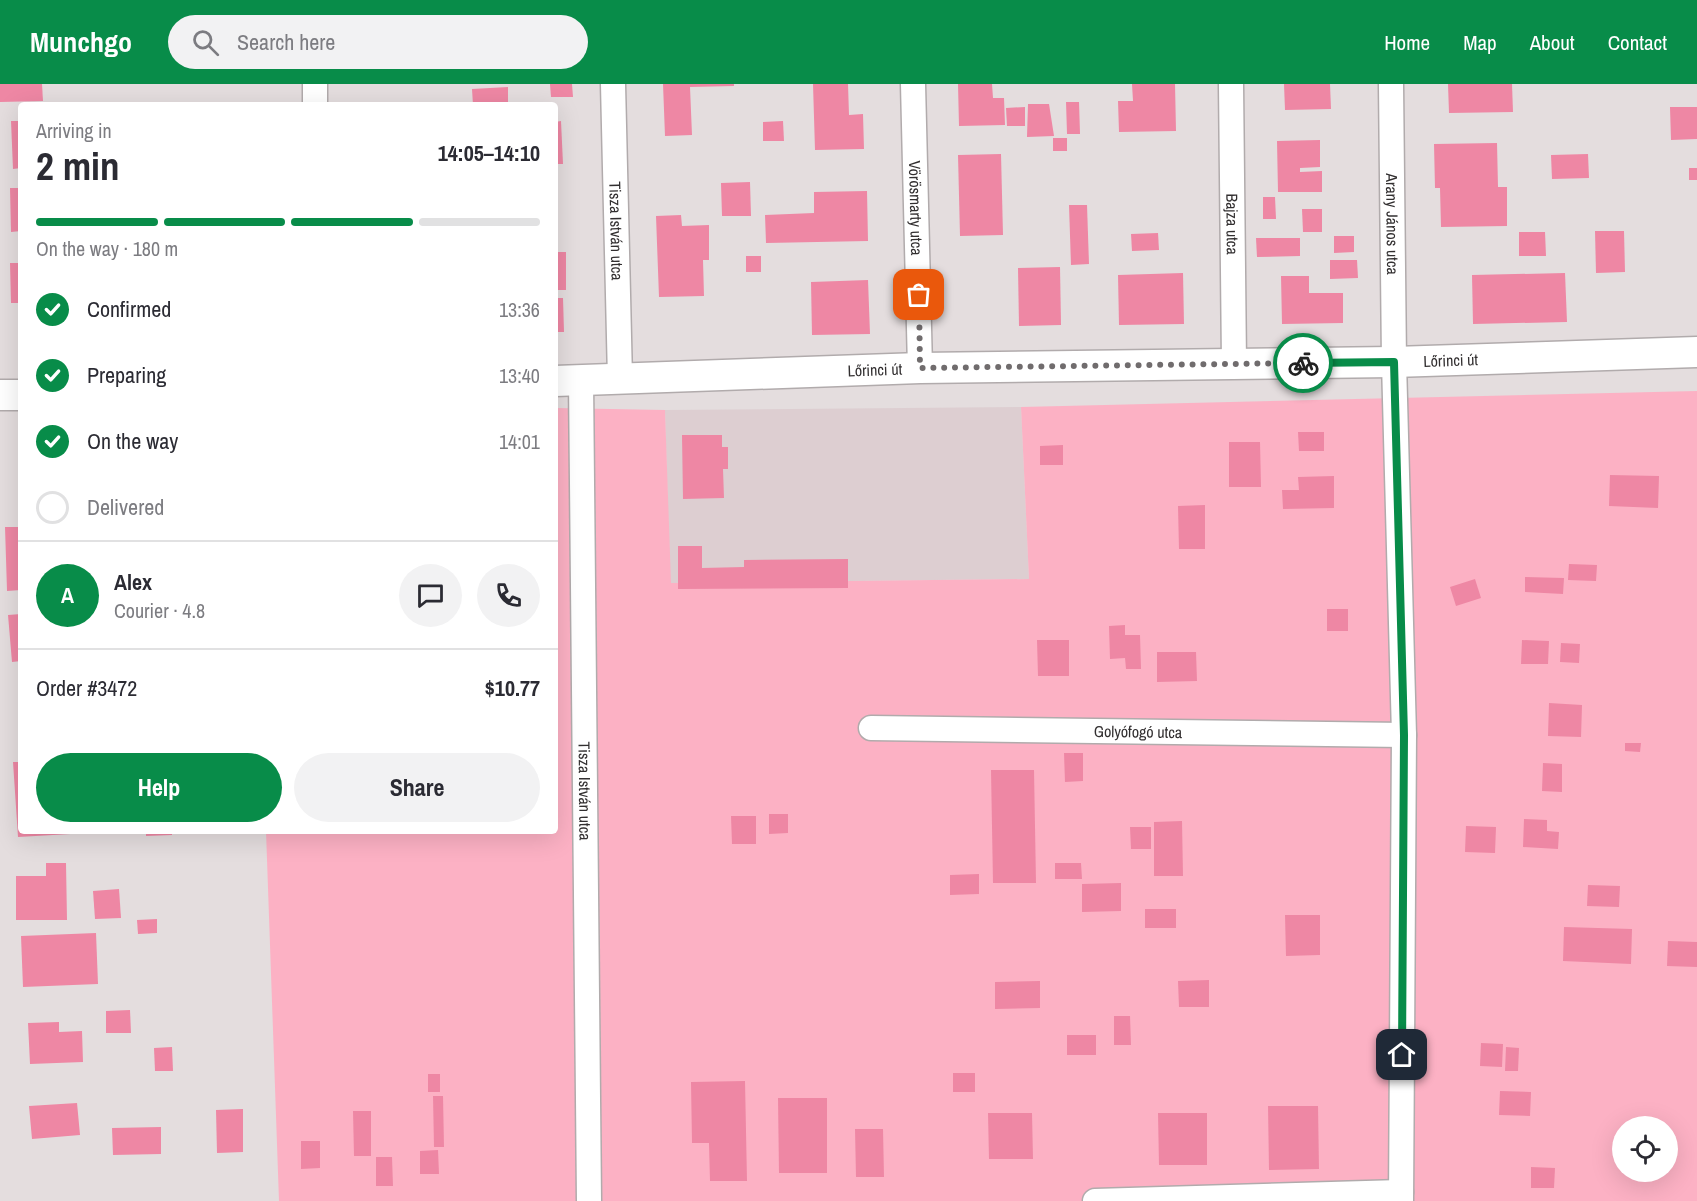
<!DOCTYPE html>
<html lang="en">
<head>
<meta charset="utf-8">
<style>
	:root { --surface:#fff; --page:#f2f2f3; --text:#2b2b33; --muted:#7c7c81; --line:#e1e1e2; --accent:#088c49 }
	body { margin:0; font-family:"Archivo Narrow",sans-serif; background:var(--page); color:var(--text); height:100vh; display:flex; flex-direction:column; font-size:22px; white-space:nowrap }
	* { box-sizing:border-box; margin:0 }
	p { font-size:20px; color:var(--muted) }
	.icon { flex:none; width:33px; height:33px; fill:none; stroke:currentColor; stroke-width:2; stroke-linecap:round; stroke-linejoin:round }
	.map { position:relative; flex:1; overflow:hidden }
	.sheet { position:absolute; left:18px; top:18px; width:540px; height:732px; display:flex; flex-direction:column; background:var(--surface); border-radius:6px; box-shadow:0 6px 24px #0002 }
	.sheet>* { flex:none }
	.buttons { position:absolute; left:1612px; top:1032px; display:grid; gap:12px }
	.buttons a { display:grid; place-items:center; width:66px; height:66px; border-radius:50%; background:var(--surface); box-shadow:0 6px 24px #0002; font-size:30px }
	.pin { position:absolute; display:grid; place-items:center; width:51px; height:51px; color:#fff; margin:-26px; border-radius:12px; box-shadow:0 3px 9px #0006 }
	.courier { position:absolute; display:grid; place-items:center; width:60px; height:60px; margin:-30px; border:4px solid #088c49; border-radius:50%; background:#fff; color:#222; box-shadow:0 2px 8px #0007 }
	.headline em { font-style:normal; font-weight:700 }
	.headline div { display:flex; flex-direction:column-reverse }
	.headline { display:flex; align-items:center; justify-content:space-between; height:102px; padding:0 18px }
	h1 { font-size:39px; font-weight:700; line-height:45px }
	.bar { display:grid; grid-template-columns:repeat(4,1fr); gap:9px 6px; align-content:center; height:72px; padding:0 18px }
	.bar i { height:8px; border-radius:4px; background:var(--line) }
	.bar .selected { background:var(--accent) }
	.bar p { grid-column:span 4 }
	.line { display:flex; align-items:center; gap:15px; padding:0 18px; border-top:2px solid var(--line) }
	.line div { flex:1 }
	.round { display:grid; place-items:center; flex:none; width:63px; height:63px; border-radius:32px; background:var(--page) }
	ol { padding:0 18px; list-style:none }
	li { display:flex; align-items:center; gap:18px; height:66px }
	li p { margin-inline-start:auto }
	li .icon { padding:6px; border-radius:50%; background:var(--accent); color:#fff; stroke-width:4 }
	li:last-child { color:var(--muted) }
	li i { width:33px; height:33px; border:3px solid var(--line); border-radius:50% }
	.action { display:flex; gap:12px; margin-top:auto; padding:12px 18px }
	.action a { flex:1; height:69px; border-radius:36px; background:var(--accent); color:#fff; font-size:24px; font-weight:700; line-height:69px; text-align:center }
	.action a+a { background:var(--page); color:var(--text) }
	header { display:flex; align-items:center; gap:36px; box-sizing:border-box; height:84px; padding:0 30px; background:var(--accent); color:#fff }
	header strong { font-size:28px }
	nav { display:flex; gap:33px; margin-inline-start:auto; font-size:21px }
	.search { width:420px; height:54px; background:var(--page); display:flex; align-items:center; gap:15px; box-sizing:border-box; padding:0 21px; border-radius:33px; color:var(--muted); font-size:22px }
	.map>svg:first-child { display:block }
</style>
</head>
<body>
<header>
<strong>Munchgo</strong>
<div class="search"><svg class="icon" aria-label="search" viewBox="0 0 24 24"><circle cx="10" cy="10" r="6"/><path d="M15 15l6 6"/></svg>Search here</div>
<nav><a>Home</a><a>Map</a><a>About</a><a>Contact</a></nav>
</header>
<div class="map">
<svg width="1697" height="1117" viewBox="0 0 1697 1117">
	<rect width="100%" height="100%" fill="#e4ddde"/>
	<polygon fill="#ddced1" points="1021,323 1029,495 670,499 665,326"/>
	<path fill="#fcb1c4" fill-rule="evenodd" d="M1697 307V1117H279L266 747H555V324L665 326 671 499 1029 495 1021 323ZM1623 1042H1668V1088H1623Z"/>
	<g fill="#ee87a4">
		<polygon points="0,0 42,0 43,17 0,18"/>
		<polygon points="550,0 572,0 573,13 551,13"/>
		<polygon points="663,0 734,0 734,2 690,3 692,51 665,52"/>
		<polygon points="813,0 848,0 849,31 863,30 864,65 815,66"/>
		<polygon points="958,0 992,0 993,14 1004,14 1005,41 959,42"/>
		<polygon points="1132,0 1175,0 1176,47 1119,48 1118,17 1133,17"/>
		<polygon points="1284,0 1330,0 1331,25 1285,26"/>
		<polygon points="1448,0 1512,0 1513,28 1449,29"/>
		<polygon points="508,3 508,20 473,21 472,5"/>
		<rect x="521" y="18" width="25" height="3"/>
		<polygon points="1066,18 1079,18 1080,50 1067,50"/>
		<polygon points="1028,20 1049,20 1054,52 1027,53"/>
		<polygon points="1025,23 1025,42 1007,42 1006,24"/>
		<polygon points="1670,23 1697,23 1697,55 1671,56"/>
		<polygon points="11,37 21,37 21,84 13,85"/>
		<polygon points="561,37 563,80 555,80 555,38"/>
		<polygon points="783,37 784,57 763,57 763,38"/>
		<rect x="1053" y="54" width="14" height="13"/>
		<polygon points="1320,56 1320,83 1300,84 1300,88 1322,87 1322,108 1278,108 1277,57"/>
		<polygon points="1497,59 1498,103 1507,103 1507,142 1441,143 1440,104 1435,104 1434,60"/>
		<polygon points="1001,70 1003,151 960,152 958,71"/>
		<polygon points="1588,70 1589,94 1552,95 1551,71"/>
		<rect x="1689" y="84" width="8" height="12"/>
		<polygon points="750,98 751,132 722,132 721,99"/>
		<polygon points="10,104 21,104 21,147 11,148"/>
		<polygon points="867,107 868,157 766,159 765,131 814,129 814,108"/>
		<polygon points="1263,113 1275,113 1276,135 1263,135"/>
		<polygon points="1069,121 1087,121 1089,180 1071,181"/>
		<polygon points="1302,125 1322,125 1322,148 1303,148"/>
		<polygon points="681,131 682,142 709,141 709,176 703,176 704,212 659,213 656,132"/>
		<polygon points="1595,147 1624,147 1625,188 1596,189"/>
		<polygon points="1519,148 1545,148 1546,172 1519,172"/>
		<polygon points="1158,149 1159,166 1132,167 1131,150"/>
		<polygon points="1334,152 1354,152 1354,168 1334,169"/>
		<polygon points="1256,154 1300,154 1300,172 1257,173"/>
		<rect x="555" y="168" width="11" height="38"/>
		<rect x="746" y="172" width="15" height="16"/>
		<polygon points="1330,176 1357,176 1358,194 1330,195"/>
		<polygon points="10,179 21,179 21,219 11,219"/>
		<polygon points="1060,183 1061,241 1019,242 1018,184"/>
		<polygon points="1183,189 1184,240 1119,241 1118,191"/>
		<polygon points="1565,189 1567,238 1473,240 1472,191"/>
		<polygon points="1281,192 1309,192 1309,209 1343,209 1343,239 1282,240"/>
		<polygon points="868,196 870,250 812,251 811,198"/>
		<polygon points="555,214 563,214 564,248 555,248"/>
		<polygon points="1298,348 1324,348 1324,367 1299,367"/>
		<polygon points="682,351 722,351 722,363 728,363 728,385 723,385 724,414 683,415"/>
		<polygon points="1229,358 1260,358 1261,403 1229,403"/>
		<polygon points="1063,361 1063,381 1040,381 1040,362"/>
		<polygon points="1610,391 1659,392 1658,424 1609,422"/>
		<polygon points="1334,392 1334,424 1283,425 1282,406 1299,406 1298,393"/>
		<polygon points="1205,421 1205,465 1179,465 1178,422"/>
		<polygon points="5,443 21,443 21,506 7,507"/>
		<polygon points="678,462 702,462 702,484 744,483 744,476 848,475 848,504 678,505"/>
		<polygon points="1569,480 1597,481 1596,497 1568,496"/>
		<polygon points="1525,493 1564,494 1563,510 1525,508"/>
		<polygon points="1475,495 1481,514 1456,522 1450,503"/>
		<rect x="1327" y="525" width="21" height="22"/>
		<polygon points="21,530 21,577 12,578 8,531"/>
		<polygon points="1125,541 1125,551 1140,551 1141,585 1126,585 1125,574 1110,575 1109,542"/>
		<polygon points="1037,556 1069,556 1069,592 1038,592"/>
		<polygon points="1522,556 1549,557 1548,580 1521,580"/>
		<polygon points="1561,559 1580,560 1579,579 1560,578"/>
		<polygon points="1157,568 1196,568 1197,597 1157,598"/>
		<polygon points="1549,619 1582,621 1581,653 1548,652"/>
		<polygon points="1625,659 1641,659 1640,668 1625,667"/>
		<polygon points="1064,669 1083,669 1083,697 1065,698"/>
		<polygon points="13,678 21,678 21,747 88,749 18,753"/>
		<polygon points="1543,679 1562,680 1562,708 1542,707"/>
		<polygon points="991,686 1034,686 1036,799 993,799"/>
		<polygon points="769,730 788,730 788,749 769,750"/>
		<polygon points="731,732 756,732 756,760 732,760"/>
		<polygon points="1524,735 1547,736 1547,747 1559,748 1558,765 1523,763"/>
		<polygon points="1182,737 1183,792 1154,792 1154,738"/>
		<polygon points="1466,742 1496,743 1495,769 1465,768"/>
		<polygon points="1130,743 1151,743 1151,765 1131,765"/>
		<polygon points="146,747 172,747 172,751 146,752"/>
		<polygon points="46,779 66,779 67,836 16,836 16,792 46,792"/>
		<polygon points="1055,779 1081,779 1082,795 1055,795"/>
		<polygon points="979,790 979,810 950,811 950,791"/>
		<polygon points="1121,799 1121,827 1082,828 1082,800"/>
		<polygon points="1588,801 1620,802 1619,823 1587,822"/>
		<polygon points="119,805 121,834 95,835 93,807"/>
		<rect x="1145" y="825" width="31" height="19"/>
		<polygon points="1285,831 1320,831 1320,871 1286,872"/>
		<polygon points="157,835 157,849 138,850 137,836"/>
		<polygon points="1564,843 1632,845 1631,880 1563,877"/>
		<polygon points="96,849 98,900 23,903 21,852"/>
		<polygon points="1668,857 1697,858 1697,883 1667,882"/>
		<polygon points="1209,896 1209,923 1179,923 1178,897"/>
		<polygon points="1040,897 1040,924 995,925 995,898"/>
		<polygon points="130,926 131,949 106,949 106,927"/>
		<polygon points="1114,932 1130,932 1131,961 1114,961"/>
		<polygon points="59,938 59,948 82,947 83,978 30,980 28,939"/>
		<rect x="1067" y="951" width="29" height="20"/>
		<polygon points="1481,959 1503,960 1502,983 1480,982"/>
		<polygon points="172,963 173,987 155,987 154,964"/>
		<polygon points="1506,963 1519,964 1518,987 1505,987"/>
		<rect x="953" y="989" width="22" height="19"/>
		<rect x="428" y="990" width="12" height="18"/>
		<polygon points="745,997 747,1097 710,1097 709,1059 692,1059 691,998"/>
		<polygon points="1500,1007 1531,1008 1530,1032 1499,1031"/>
		<polygon points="433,1012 443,1012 444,1063 434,1063"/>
		<polygon points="778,1014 827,1014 827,1089 779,1089"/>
		<polygon points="77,1019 80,1051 32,1055 29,1022"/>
		<polygon points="1268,1022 1318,1022 1319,1085 1269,1086"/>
		<polygon points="243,1025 243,1068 217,1069 216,1026"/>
		<polygon points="353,1027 371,1027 371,1072 354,1072"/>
		<polygon points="988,1029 1032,1029 1033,1075 989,1075"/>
		<polygon points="1158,1029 1207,1029 1207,1081 1159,1081"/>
		<polygon points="161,1043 161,1070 113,1071 112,1044"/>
		<polygon points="855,1045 883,1045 884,1093 856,1093"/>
		<polygon points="301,1057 320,1057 320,1084 301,1085"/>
		<polygon points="438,1066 439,1090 420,1090 420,1067"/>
		<polygon points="376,1073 392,1073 393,1102 376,1102"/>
		<polygon points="1531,1083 1555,1084 1554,1104 1531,1104"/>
	</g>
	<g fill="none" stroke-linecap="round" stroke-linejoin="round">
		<g stroke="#b1abac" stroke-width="27">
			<g id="minor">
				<polyline points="315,0 315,21"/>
				<path id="s1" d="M613 0 620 295"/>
				<path id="s2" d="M913 0 920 284"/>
				<path id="s3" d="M1231 0 1234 279"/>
				<path id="s4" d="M1391 0 1394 278 1404 651 1401 1117"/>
				<path id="s5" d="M581 296 589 1117"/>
				<path id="s6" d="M871 644 1404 651"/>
				<polyline points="1095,1117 1401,1108"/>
			</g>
		</g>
		<g stroke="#b1abac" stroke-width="33">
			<g id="tertiary">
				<path id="s7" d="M555 297 920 284 1394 278 1697 268"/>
				<polyline points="0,311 21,311"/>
			</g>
		</g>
		<use href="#minor" stroke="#fff" stroke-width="24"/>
		<use href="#tertiary" stroke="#fff" stroke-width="30"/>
	</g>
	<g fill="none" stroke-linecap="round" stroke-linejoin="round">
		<polyline stroke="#706c6d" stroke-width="6" stroke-dasharray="0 10.8" points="919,211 920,284 1303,279"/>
		<polyline stroke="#088c49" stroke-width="8" points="1303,279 1394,278 1404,651 1402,971"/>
	</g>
	<g text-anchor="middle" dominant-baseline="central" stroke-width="6" stroke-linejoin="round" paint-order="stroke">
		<g font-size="16" fill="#322f30" stroke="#f1eaec">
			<text stroke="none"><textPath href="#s2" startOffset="124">Vörösmarty utca</textPath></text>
			<text stroke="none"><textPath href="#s3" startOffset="140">Bajza utca</textPath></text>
			<text stroke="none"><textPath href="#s4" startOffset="140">Arany János utca</textPath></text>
			<text stroke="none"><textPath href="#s1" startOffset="147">Tisza István utca</textPath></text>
			<text stroke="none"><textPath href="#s7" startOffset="896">Lőrinci út</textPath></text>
			<text stroke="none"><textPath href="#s7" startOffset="320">Lőrinci út</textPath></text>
			<text stroke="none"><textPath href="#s6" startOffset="267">Golyófogó utca</textPath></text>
			<text stroke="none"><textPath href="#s5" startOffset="411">Tisza István utca</textPath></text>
		</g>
	</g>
</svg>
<div class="buttons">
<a><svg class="icon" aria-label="locate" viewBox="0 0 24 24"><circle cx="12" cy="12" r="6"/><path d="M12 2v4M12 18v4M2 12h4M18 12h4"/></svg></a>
</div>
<div class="pin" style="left:919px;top:211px;background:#ea580c"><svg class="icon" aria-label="bag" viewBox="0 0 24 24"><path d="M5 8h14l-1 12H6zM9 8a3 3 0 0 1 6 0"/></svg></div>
<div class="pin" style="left:1402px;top:971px;background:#1f2937"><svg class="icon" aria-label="home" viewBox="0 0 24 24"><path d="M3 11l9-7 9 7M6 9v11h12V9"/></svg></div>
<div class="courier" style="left:1303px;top:279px"><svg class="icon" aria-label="bike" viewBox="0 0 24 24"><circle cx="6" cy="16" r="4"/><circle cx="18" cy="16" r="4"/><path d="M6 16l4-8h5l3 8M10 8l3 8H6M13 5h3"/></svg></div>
<section class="sheet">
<div class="headline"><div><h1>2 min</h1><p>Arriving in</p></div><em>14:05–14:10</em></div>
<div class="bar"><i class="selected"></i><i class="selected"></i><i class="selected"></i><i></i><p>On the way · 180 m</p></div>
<ol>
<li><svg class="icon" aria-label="check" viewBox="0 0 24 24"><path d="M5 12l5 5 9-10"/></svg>Confirmed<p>13:36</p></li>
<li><svg class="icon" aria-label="check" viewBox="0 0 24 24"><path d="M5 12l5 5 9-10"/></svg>Preparing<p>13:40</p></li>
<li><svg class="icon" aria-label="check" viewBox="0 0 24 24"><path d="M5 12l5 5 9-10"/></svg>On the way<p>14:01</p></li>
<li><i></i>Delivered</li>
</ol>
<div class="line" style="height:108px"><b class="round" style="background:var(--accent);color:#fff">A</b><div><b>Alex</b><p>Courier · 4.8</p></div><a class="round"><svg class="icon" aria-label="chat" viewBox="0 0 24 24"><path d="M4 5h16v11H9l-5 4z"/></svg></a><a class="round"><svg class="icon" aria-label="phone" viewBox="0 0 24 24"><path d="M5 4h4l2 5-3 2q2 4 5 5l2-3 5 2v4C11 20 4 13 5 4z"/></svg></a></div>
<div class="line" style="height:78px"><div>Order #3472</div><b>$10.77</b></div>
<div class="action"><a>Help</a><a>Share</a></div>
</section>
</div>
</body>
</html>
